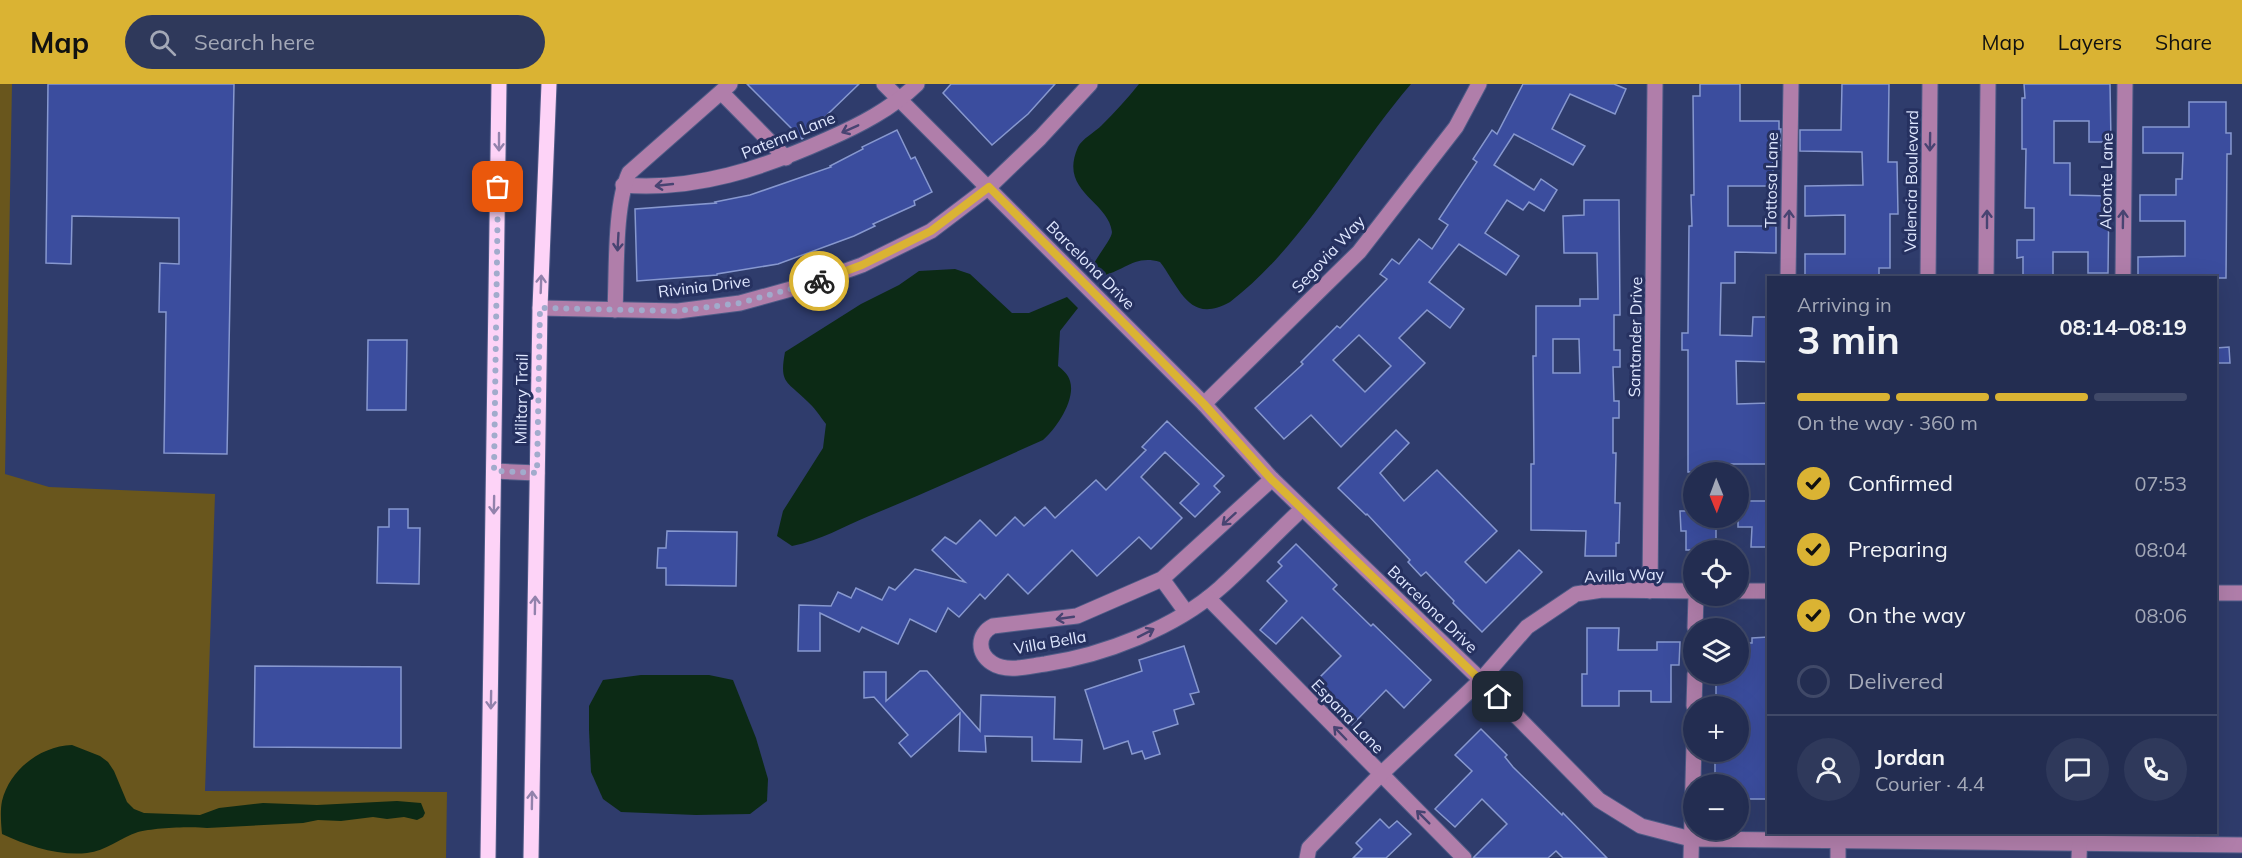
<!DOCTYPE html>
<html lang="en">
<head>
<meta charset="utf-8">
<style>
	:root { --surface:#232d51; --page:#2f395b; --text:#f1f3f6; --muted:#a3a8b7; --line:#404968; --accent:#dab333 }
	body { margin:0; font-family:Mulish,sans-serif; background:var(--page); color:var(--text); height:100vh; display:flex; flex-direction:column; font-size:22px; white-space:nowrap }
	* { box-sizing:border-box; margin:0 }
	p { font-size:20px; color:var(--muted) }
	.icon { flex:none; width:33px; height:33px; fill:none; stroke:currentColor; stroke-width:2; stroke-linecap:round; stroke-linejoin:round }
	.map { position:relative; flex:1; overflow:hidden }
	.drawer { position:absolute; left:1767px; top:192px; width:450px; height:558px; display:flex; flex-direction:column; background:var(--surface); border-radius:0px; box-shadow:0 6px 24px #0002,0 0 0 2px var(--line) }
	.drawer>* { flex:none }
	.needle { width:39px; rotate:179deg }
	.fabs { position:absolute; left:1683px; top:378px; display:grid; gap:12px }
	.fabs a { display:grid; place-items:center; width:66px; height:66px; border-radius:50%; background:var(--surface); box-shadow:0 6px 24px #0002,0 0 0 2px var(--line); font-size:30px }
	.pin { position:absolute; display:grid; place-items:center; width:51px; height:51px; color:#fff; margin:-26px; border-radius:12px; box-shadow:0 3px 9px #0006 }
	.courier { position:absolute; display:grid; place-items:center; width:60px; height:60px; margin:-30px; border:4px solid #dab333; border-radius:50%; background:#fff; color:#222; box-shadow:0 2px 8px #0007 }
	.head em { font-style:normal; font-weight:700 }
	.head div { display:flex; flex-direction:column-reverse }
	.head { display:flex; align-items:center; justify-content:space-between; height:102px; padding:0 30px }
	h1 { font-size:39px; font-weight:700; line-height:45px }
	.bar { display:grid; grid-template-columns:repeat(4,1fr); gap:9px 6px; align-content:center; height:72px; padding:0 30px }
	.bar i { height:8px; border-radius:4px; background:var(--line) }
	.bar .on { background:var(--accent) }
	.bar p { grid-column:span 4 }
	.line { display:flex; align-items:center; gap:15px; padding:0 30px; border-top:2px solid var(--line) }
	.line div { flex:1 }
	.round { display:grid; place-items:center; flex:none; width:63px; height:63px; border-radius:32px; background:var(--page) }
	ol { padding:0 30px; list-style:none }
	li { display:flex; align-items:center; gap:18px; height:66px }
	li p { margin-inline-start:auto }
	li .icon { padding:6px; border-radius:50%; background:var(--accent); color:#111; stroke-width:4 }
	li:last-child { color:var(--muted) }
	li i { width:33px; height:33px; border:3px solid var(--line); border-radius:50% }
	header { display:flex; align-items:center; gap:36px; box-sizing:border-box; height:84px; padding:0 30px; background:var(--accent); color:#111 }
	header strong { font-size:28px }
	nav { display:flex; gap:33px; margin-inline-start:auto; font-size:21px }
	.search { width:420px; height:54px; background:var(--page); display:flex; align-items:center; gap:15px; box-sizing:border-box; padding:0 21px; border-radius:33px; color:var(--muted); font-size:22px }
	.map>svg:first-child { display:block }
</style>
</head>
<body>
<header>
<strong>Map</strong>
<div class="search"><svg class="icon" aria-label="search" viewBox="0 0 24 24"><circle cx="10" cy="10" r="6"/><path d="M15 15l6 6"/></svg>Search here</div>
<nav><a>Map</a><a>Layers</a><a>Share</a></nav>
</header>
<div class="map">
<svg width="2242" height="774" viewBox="0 0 2242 774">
	<rect width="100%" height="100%" fill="#2f3c6c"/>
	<polygon fill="#69561d" points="0,0 12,0 5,390 49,403 215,410 205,707 447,708 446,774 0,774"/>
	<g fill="#0c2a15">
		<path d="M1139 0H1411C1351 70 1303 162 1230 218 1189 241 1180 204 1160 178 1134 170 1124 188 1100 192L1092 184C1096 173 1112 155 1112 148 1108 116 1058 108 1078 63 1082 55 1095 48 1102 41 1115 28 1127 15 1139 0Z"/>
		<path d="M955 185 970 190 1012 229H1029L1067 213 1078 224 1060 247 1058 282C1063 286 1068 290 1070 297 1076 316 1056 345 1043 356 985 382 928 408 869 432 842 443 822 456 792 462L777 452 783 427 823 364 826 340C820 332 814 323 807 317 787 297 779 300 785 268L861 220 899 201 919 187Z"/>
		<polygon points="641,591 709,591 733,596 756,654 768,695 767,717 750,730 696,731 621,728 603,715 591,688 589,646 589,622 603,596"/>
		<path d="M72 661 100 672 108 678 114 687 127 718 134 725 144 729 200 731 219 724 263 719 317 721 397 717 421 719 425 729 423 733 417 736 404 733 387 735 373 733 341 737 318 736 303 739 207 744C192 742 152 744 138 748 120 754 106 767 87 769 59 772 27 762 2 750 1 739 0 727 2 717 10 685 41 662 72 661Z"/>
	</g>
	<g fill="#3b4d9e" stroke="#8798cf" stroke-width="1.5" fill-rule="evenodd">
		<polygon points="48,0 234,0 227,370 164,369 166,228 159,228 160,179 179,180 179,134 72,132 71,180 46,179"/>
		<polygon points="747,0 859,0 802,55"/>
		<polygon points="951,0 1055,0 1028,30 992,61 943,9"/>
		<path d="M1523 0H1614L1626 5 1615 30 1570 10 1552 45 1585 62 1573 81 1514 50 1494 81 1534 106 1541 95 1557 106 1544 127 1529 118 1523 126 1507 116 1485 149 1519 172 1506 191 1459 160 1429 198 1464 225 1450 244 1427 226 1399 254 1425 279 1341 363 1311 331 1284 355 1255 324 1303 280 1301 278 1337 242 1340 244 1387 195 1380 190 1392 175 1399 180 1419 155 1432 165 1448 141 1439 135 1477 78 1473 75 1492 46 1497 50ZM1359 251 1391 282 1365 308 1333 276Z"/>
		<polygon points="1700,0 1740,0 1740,37 1779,37 1779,45 1781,45 1780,66 1773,67 1773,102 1728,102 1728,142 1776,142 1776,169 1735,168 1735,199 1721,199 1720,251 1752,252 1753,233 1768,233 1768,278 1736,277 1737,320 1768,319 1768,380 1723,380 1723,388 1688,388 1688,266 1682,266 1682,249 1688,249 1689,142 1692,142 1691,111 1694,111 1693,12 1700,12"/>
		<polygon points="1842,0 1889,0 1888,78 1897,78 1898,130 1890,130 1890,184 1879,184 1879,194 1805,194 1805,170 1845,170 1845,131 1805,132 1805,102 1863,101 1862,68 1800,67 1800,46 1841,46"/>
		<polygon points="2024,0 2110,0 2111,58 2089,58 2089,37 2054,37 2054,79 2070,79 2070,111 2109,112 2108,189 2088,189 2088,168 2053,168 2053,194 2023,194 2023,173 2017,174 2017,156 2034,156 2034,124 2025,124 2026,65 2022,65 2022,14 2025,14"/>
		<polygon points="2189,18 2226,18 2226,49 2231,49 2231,70 2227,70 2226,194 2138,194 2138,173 2185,172 2185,137 2140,137 2140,111 2176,111 2176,95 2182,95 2183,69 2143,69 2143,43 2189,43"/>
		<polygon points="897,46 911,75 915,73 932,108 914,117 915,121 873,140 875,142 854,152 778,180 717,190 717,191 637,197 635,125 716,119 715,118 750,111 831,83 830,82 863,65 862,63"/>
		<path d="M1584 116H1619L1620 231H1614V266H1620V283H1613L1614 317H1619V334H1613V369H1616L1615 419H1620L1619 459H1616V472H1585L1586 447 1531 446V380H1534L1533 272H1536V222H1580V215H1598L1597 169H1564L1563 132 1584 131ZM1553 255H1579L1580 289H1553Z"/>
		<polygon points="368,256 407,256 406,326 367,326"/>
		<polygon points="2229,263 2230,279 2216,279 2216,264"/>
		<polygon points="1167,337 1224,392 1214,402 1220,408 1195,433 1180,419 1199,400 1165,368 1141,393 1182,434 1151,465 1139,453 1097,492 1072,466 1028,510 1008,490 985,515 980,510 959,533 948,524 936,548 910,535 898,560 862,543 859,548 820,529 820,567 798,567 799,521 831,522 838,508 851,514 856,504 882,516 889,503 895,506 915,485 965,498 932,466 945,453 956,460 980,436 996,452 1015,433 1024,442 1045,423 1055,434 1096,396 1106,406 1146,366 1142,363"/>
		<polygon points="1396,346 1409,359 1380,389 1404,417 1437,386 1497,447 1465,478 1486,499 1519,466 1542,488 1482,548 1453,519 1454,517 1426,488 1421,492 1408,478 1410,476 1367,430 1366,431 1338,404"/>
		<polygon points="1738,417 1768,417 1768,463 1751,463 1752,443 1738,443"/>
		<polygon points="389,425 408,425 408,444 420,444 419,500 377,499 378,443 389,443"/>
		<polygon points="1680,427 1694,427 1694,434 1716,434 1716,466 1686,466 1686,447 1681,447"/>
		<polygon points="667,447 737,448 736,502 666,501 666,484 657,484 658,464 666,464"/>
		<polygon points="1296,460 1337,501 1333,505 1371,542 1373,540 1431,596 1404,624 1386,606 1352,641 1310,603 1341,572 1302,533 1276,560 1260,546 1287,517 1267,497 1282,482 1278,478"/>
		<polygon points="1587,544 1619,544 1618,566 1657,566 1657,558 1680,558 1679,581 1671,581 1671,618 1651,618 1651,607 1619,607 1619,622 1582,622 1582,590 1587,590"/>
		<polygon points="1768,553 1768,715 1738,715 1738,700 1715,700 1715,668 1738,668 1738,622 1716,622 1716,590 1738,590 1738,559 1752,559 1752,554"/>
		<polygon points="1184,562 1199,608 1190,610 1194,620 1174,626 1178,640 1153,648 1160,670 1145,675 1142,667 1132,670 1128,657 1104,665 1085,606 1142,587 1139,576"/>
		<polygon points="255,582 401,583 401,664 254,663"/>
		<polygon points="920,587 927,587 980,647 981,611 1055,613 1054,655 1082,656 1081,678 1032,677 1032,653 985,652 986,668 959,667 960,629 911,673 899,659 908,651 874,613 864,614 864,588 886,588 886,617"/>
		<polygon points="1481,645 1507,671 1505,673 1513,683 1562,731 1563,729 1607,774 1563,774 1556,767 1548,774 1473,774 1507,740 1482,715 1455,743 1435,725 1472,687 1455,671"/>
		<polygon points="1380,735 1389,744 1397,737 1411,750 1386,774 1353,774 1362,765 1356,759"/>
	</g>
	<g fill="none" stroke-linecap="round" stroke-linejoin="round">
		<g stroke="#4f5b86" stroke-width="17">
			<g id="minor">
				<polyline points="884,0 1204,320 1272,395 1481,596 1599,716 1641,742 1691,755 2242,761"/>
				<polyline points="722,9 786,74"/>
				<path d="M623 101C696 107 763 84 828 55 860 41 891 25 917 0"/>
				<polyline points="1788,194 1791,0"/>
				<polyline points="1928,194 1930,0"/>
				<polyline points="1986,194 1988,0"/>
				<polyline points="2123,194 2125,0"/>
				<polyline points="540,224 678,227 740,219 809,200 862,181 931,147 989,103 1040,54 1090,0"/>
				<path d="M615 226C617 189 614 122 629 89L730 0"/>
				<polyline points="1204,320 1359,168 1456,43 1479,0"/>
				<polyline points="494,387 537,389"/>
				<path d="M1272 395 1162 495 1077 532 993 542C977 550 977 569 992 579 1007 589 1029 582 1045 580 1104 571 1175 544 1220 504 1248 479 1274 451 1302 425"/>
				<polyline points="1162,495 1186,528"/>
				<polyline points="1650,507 1655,0"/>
				<polyline points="1738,507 1768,507"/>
				<polyline points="2216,509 2242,509"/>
				<polyline points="1208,514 1464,774"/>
				<polyline points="1695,544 1696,512"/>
				<polyline points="1694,622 1695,590"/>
				<polyline points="1307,774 1309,764 1381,690 1481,596 1527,543 1576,510 1602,506 1694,507"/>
				<polyline points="1691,774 1694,660"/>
				<polyline points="1838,774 1838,748"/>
				<polyline points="2079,774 2080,748"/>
			</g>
		</g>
		<g stroke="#4f5b86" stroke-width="17">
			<g id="major">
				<polyline points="488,774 499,0"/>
				<polyline points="531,774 540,224 549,0"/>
			</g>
		</g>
		<use href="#minor" stroke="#b07eaa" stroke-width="15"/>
		<use href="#major" stroke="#fdd3f7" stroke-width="15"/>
	</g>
	<defs><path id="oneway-shaft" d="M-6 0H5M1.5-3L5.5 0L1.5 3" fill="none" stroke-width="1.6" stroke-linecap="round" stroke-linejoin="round" transform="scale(1.5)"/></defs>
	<g stroke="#484472">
		<use href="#oneway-shaft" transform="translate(850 45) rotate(156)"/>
		<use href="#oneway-shaft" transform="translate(1930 58) rotate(91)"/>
		<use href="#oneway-shaft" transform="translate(664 101) rotate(174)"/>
		<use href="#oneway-shaft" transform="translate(1789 135) rotate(-89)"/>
		<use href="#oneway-shaft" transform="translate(1987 135) rotate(-90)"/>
		<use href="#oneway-shaft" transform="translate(2123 135) rotate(-89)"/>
		<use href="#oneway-shaft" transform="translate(618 158) rotate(93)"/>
		<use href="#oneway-shaft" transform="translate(1229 435) rotate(138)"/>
		<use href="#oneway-shaft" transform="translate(1065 534) rotate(172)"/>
		<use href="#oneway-shaft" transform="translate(1146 549) rotate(-27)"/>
		<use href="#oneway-shaft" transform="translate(1340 649) rotate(-134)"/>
		<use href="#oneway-shaft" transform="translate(1423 733) rotate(-135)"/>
	</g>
	<g stroke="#9282ac">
		<use href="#oneway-shaft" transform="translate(499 58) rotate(90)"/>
		<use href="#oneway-shaft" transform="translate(541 200) rotate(-88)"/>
		<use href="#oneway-shaft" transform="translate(494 421) rotate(91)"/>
		<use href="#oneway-shaft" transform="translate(535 521) rotate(-89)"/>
		<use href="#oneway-shaft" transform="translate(491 616) rotate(91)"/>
		<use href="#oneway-shaft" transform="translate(532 716) rotate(-89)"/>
	</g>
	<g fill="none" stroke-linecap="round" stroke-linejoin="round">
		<polyline stroke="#a1abcc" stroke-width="6" stroke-dasharray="0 10.8" points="498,103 494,387 537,389 540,224 678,227 740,219 819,197"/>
		<polyline stroke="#dab333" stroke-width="8" points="819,197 862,181 931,147 989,103 1204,320 1272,396 1498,613"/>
	</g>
	<g text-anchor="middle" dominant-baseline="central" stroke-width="6" stroke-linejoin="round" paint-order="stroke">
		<g font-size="16" fill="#dfe7ff" stroke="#263160">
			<text transform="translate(788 51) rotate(-22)">Paterna Lane</text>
			<text transform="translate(1771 96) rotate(-89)">Tottosa Lane</text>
			<text transform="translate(1911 97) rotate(-89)">Valencia Boulevard</text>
			<text transform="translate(2106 97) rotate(-89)">Alconte Lane</text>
			<text transform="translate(1328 170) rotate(-47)">Segovia Way</text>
			<text transform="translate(1091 181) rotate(45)">Barcelona Drive</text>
			<text transform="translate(704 202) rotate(-7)">Rivinia Drive</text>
			<text transform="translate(1635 253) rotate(-89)">Santander Drive</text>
			<text transform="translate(521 315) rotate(-89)">Military Trail</text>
			<text transform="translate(1624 491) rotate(-2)">Avilla Way</text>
			<text transform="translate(1433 525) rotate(44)">Barcelona Drive</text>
			<text transform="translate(1050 558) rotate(-10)">Villa Bella</text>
			<text transform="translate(1348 632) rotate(46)">Espana Lane</text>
		</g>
	</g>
</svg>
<div class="fabs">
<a><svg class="needle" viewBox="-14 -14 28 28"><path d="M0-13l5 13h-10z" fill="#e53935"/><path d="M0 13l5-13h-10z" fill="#a3a8b7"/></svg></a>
<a><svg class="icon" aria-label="locate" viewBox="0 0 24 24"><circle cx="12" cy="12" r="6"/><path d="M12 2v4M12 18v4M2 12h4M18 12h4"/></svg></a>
<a><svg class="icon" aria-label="layers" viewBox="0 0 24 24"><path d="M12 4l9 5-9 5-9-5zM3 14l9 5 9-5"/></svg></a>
<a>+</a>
<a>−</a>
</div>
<div class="pin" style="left:498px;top:103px;background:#ea580c"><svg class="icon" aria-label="bag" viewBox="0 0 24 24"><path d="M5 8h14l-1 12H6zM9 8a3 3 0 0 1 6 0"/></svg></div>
<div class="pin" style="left:1498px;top:613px;background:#1f2937"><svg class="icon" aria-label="home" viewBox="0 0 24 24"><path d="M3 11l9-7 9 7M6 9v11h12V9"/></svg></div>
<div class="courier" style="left:819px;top:197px"><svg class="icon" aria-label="bike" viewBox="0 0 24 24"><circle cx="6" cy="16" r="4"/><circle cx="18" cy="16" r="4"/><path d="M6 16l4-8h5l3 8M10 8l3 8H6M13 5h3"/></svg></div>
<section class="drawer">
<div class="head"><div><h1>3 min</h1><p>Arriving in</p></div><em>08:14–08:19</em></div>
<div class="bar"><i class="on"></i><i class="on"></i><i class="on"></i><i></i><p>On the way · 360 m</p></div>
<ol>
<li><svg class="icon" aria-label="check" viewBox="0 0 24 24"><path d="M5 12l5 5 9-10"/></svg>Confirmed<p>07:53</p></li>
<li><svg class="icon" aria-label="check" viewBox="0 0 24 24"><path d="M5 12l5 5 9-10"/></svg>Preparing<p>08:04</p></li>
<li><svg class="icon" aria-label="check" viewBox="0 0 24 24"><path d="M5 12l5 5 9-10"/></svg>On the way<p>08:06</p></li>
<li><i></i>Delivered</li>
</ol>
<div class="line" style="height:108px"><a class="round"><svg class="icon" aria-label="person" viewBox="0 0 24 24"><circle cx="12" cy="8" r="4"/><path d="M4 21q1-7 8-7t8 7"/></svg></a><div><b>Jordan</b><p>Courier · 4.4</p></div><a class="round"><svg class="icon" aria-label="chat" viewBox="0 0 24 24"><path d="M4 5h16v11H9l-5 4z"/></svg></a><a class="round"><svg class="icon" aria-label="phone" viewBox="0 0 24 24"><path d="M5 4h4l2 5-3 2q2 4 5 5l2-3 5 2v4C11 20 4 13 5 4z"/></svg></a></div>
</section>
</div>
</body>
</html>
